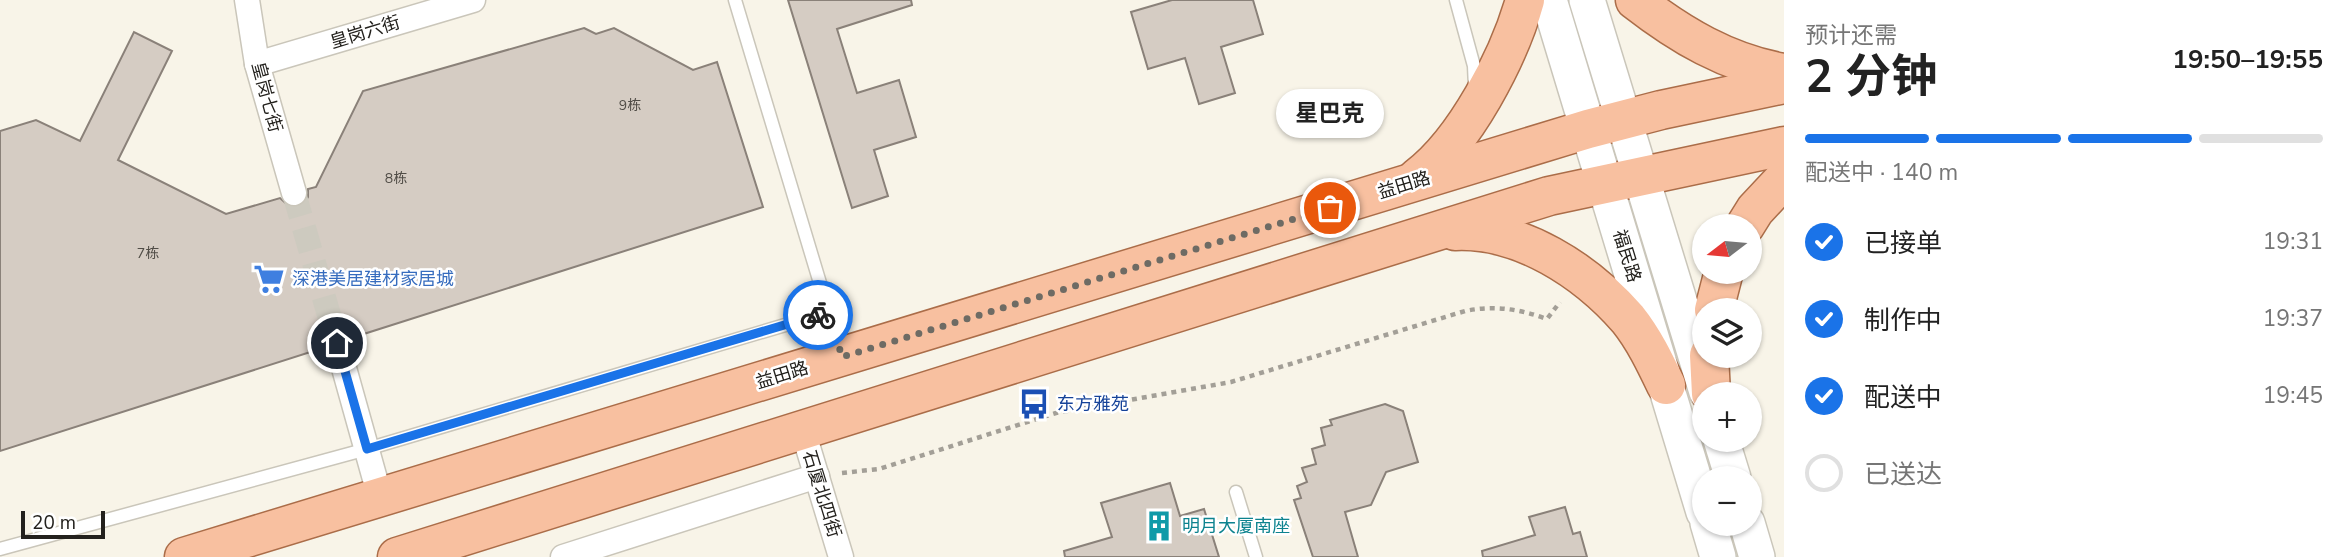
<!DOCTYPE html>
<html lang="zh">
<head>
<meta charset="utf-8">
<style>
	:root { --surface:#fff; --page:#f6f6f6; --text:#222; --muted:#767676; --line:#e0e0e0; --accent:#1a73e8 }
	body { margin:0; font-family:"Nunito Sans","Noto Sans SC",sans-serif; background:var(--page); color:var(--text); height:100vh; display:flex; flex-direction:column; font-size:26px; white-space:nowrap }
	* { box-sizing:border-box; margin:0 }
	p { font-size:23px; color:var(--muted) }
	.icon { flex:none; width:38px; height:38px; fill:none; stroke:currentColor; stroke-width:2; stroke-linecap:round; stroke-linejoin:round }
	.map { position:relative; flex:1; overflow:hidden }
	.side { display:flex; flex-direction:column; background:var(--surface); width:560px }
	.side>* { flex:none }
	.needle { width:46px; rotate:254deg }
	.tools { position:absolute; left:1692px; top:214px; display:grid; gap:14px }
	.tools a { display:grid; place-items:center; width:70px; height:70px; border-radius:50%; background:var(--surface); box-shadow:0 2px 5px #0004; font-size:35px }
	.scale { position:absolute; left:21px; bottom:18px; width:84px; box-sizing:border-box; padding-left:7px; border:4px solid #23211d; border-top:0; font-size:19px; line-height:24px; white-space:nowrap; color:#23211d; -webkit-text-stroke:5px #fff; paint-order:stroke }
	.pin { position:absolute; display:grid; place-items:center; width:60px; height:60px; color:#fff; margin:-30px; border:4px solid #fff; border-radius:50%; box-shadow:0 2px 7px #0007 }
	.courier { position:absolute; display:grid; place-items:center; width:70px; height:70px; margin:-35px; border:5px solid #1a73e8; border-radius:50%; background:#fff; color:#222; box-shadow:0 2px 9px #0007 }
	.bubble { position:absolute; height:49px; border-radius:24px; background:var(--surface); box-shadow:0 2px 5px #0004; font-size:23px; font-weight:700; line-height:49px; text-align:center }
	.overview em { font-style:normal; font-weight:700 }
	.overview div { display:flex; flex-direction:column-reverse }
	.overview { display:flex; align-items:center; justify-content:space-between; height:119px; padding:0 21px }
	h1 { font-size:46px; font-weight:700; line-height:52px }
	.bar { display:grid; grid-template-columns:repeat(4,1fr); gap:10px 7px; align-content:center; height:84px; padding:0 21px }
	.bar i { height:9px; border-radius:5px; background:var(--line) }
	.bar .on { background:var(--accent) }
	.bar p { grid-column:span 4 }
	ol { padding:0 21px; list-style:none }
	li { display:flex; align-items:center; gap:21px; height:77px }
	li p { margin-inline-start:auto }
	li .icon { padding:7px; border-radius:50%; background:var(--accent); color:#fff; stroke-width:4 }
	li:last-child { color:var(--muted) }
	li i { width:38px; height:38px; border:4px solid var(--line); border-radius:50% }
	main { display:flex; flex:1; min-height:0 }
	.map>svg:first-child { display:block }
</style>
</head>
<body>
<main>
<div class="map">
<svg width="1784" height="557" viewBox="0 0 1784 557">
	<rect width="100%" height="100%" fill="#f8f4e8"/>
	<g fill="#d5ccc3" stroke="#8a8179" stroke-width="2">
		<polygon points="788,0 911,0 912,5 837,29 857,93 899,80 916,137 874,150 888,196 852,208"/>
		<polygon points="1172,0 1253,0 1263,34 1221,47 1235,93 1199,104 1185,58 1148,69 1131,12"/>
		<polygon points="584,28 596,34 614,28 693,70 717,62 763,207 351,338 341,329 332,329 323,339 323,348 0,451 0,131 36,120 80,141 134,32 172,51 118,160 226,214 280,198 290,207 297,207 304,204 308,197 308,189 316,187 363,91"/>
		<polygon points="1385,404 1403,411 1418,462 1386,472 1371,505 1345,512 1358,557 1313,557 1294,500 1301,498 1297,486 1307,482 1302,468 1316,464 1312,449 1325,445 1321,428 1332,425 1330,420"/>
		<polygon points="1170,483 1180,516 1204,509 1219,557 1065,557 1064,551 1112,537 1101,503"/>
		<polygon points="1565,507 1573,534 1580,532 1587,557 1483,557 1482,551 1535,535 1529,517"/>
	</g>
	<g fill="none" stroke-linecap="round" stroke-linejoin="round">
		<polyline stroke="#cdcabf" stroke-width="24" stroke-dasharray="24 12" stroke-linecap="butt" points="294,193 337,343"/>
		<g stroke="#cac6ba" stroke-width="15">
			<g id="service">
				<polyline points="735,0 841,353"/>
				<polyline points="1456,0 1474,66 1475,88"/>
				<polyline points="1236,492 1256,557"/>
				<polyline points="0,549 367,449 829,312"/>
			</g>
		</g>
		<g stroke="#cac6ba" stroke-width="27">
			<g id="minor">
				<polyline points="247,0 257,64 294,193"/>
				<polyline points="257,64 473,0"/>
				<polyline points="337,343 380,497"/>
				<polyline points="803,431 841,557"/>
				<polyline points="563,557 817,476"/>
			</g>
		</g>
		<g stroke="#cac6ba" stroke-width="38">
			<g id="secondary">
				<polyline points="1549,0 1704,512"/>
				<polyline points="1587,0 1707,392"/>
				<polyline points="1721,439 1733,478"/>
				<polyline points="1708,523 1718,557"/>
				<polyline points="1747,523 1757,557"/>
			</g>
		</g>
		<g stroke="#ab6d49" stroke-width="41">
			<g id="primary">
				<path d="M1635 0C1680 35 1727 63 1784 73"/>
				<path d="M1417 178C1465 142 1509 57 1525 0"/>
				<polyline points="1745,226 1755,210 1784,179"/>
				<path d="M1455 231C1521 228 1586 271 1628 319 1644 339 1655 362 1666 385"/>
				<polyline points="1714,310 1724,271"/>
				<polyline points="1709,355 1711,394"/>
				<polyline points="184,557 1588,129 1661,110 1784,84"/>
				<polyline points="397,557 1549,196 1784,146"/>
			</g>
		</g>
		<path stroke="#a39f97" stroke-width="4.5" stroke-dasharray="5 5" stroke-linecap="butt" d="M842 473 879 469 1056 413 1231 382 1465 311C1495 305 1519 309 1547 319L1560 302"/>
		<use href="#service" stroke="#fff" stroke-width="12"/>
		<use href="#minor" stroke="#fff" stroke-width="24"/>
		<use href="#secondary" stroke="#fff" stroke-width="35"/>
		<use href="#primary" stroke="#f8c0a0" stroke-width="38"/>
	</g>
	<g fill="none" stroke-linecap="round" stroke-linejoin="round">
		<polyline stroke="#6e6b64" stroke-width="7" stroke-dasharray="0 12.6" points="818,315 829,312 842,357 1330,208"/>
		<polyline stroke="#1a73e8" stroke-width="9" points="337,343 367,449 818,315"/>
	</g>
	<defs>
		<g id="supermarket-bare" transform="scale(2.415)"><path d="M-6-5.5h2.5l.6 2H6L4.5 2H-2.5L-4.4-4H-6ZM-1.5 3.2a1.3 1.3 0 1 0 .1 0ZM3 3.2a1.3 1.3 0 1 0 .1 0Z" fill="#3f7fe0" stroke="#fff" stroke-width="2.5" paint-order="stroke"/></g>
		<g id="bus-bare" transform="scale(2.415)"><path d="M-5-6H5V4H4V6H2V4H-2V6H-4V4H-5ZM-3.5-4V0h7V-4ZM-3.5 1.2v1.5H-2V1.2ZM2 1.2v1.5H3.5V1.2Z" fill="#1a4fb4" stroke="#fff" stroke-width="2.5" paint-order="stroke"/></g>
		<g id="building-bare" transform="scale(2.415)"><path d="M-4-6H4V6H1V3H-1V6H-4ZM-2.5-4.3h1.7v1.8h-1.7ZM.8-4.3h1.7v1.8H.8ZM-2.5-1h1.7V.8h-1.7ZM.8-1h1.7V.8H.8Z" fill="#0f9aa8" stroke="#fff" stroke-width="2.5" paint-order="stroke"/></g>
	</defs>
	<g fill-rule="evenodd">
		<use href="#supermarket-bare" x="269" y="279"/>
		<use href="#bus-bare" x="1034" y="404"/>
		<use href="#building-bare" x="1159" y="526"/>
	</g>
	<g text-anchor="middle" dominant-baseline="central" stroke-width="5" stroke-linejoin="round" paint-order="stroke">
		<g font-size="14" fill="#504c46">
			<text x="630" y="105">9栋</text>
			<text x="396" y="178">8栋</text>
			<text x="148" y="253">7栋</text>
		</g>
		<g font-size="18" fill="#23211d" stroke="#fff">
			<text transform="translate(365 32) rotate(-17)">皇岗六街</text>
			<text transform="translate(267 97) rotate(75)">皇岗七街</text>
			<text transform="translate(1404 185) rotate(-17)">益田路</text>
			<text transform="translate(1627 256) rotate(73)">福民路</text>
			<text transform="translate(782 375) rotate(-17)">益田路</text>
			<text transform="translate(822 494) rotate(73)">石厦北四街</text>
		</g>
		<g font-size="18" fill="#366cbe" stroke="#fff" text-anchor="start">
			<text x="292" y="279">深港美居建材家居城</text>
		</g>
		<g font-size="18" fill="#164399" stroke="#fff" text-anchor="start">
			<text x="1057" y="404">东方雅苑</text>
		</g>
		<g font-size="18" fill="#0d838f" stroke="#fff" text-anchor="start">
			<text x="1182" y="526">明月大厦南座</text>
		</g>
	</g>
</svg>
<div class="tools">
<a><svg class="needle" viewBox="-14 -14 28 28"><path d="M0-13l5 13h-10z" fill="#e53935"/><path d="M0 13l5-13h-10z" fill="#767676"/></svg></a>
<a><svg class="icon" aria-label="layers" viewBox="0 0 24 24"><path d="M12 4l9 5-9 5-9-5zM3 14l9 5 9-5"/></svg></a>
<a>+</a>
<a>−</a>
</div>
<div class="scale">20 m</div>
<div class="pin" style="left:1330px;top:208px;background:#ea580c"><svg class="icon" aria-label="bag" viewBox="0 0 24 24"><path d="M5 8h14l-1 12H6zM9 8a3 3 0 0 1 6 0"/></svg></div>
<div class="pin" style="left:337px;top:343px;background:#1f2937"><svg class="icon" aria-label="home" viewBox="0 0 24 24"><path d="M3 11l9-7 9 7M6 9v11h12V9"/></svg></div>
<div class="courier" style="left:818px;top:315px"><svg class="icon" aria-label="bike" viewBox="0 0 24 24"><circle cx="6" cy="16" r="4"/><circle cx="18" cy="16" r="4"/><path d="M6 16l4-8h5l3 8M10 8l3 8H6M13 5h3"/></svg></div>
<div class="bubble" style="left:1276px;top:89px;width:108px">星巴克</div>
</div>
<section class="side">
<div class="overview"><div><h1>2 分钟</h1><p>预计还需</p></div><em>19:50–19:55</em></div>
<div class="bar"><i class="on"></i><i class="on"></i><i class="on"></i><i></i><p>配送中 · 140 m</p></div>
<ol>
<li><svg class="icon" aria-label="check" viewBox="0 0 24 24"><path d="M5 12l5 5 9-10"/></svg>已接单<p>19:31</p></li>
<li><svg class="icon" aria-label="check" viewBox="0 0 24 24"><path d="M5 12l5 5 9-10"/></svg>制作中<p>19:37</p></li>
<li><svg class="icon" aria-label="check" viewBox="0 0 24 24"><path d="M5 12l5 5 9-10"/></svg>配送中<p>19:45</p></li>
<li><i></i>已送达</li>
</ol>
</section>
</main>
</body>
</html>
